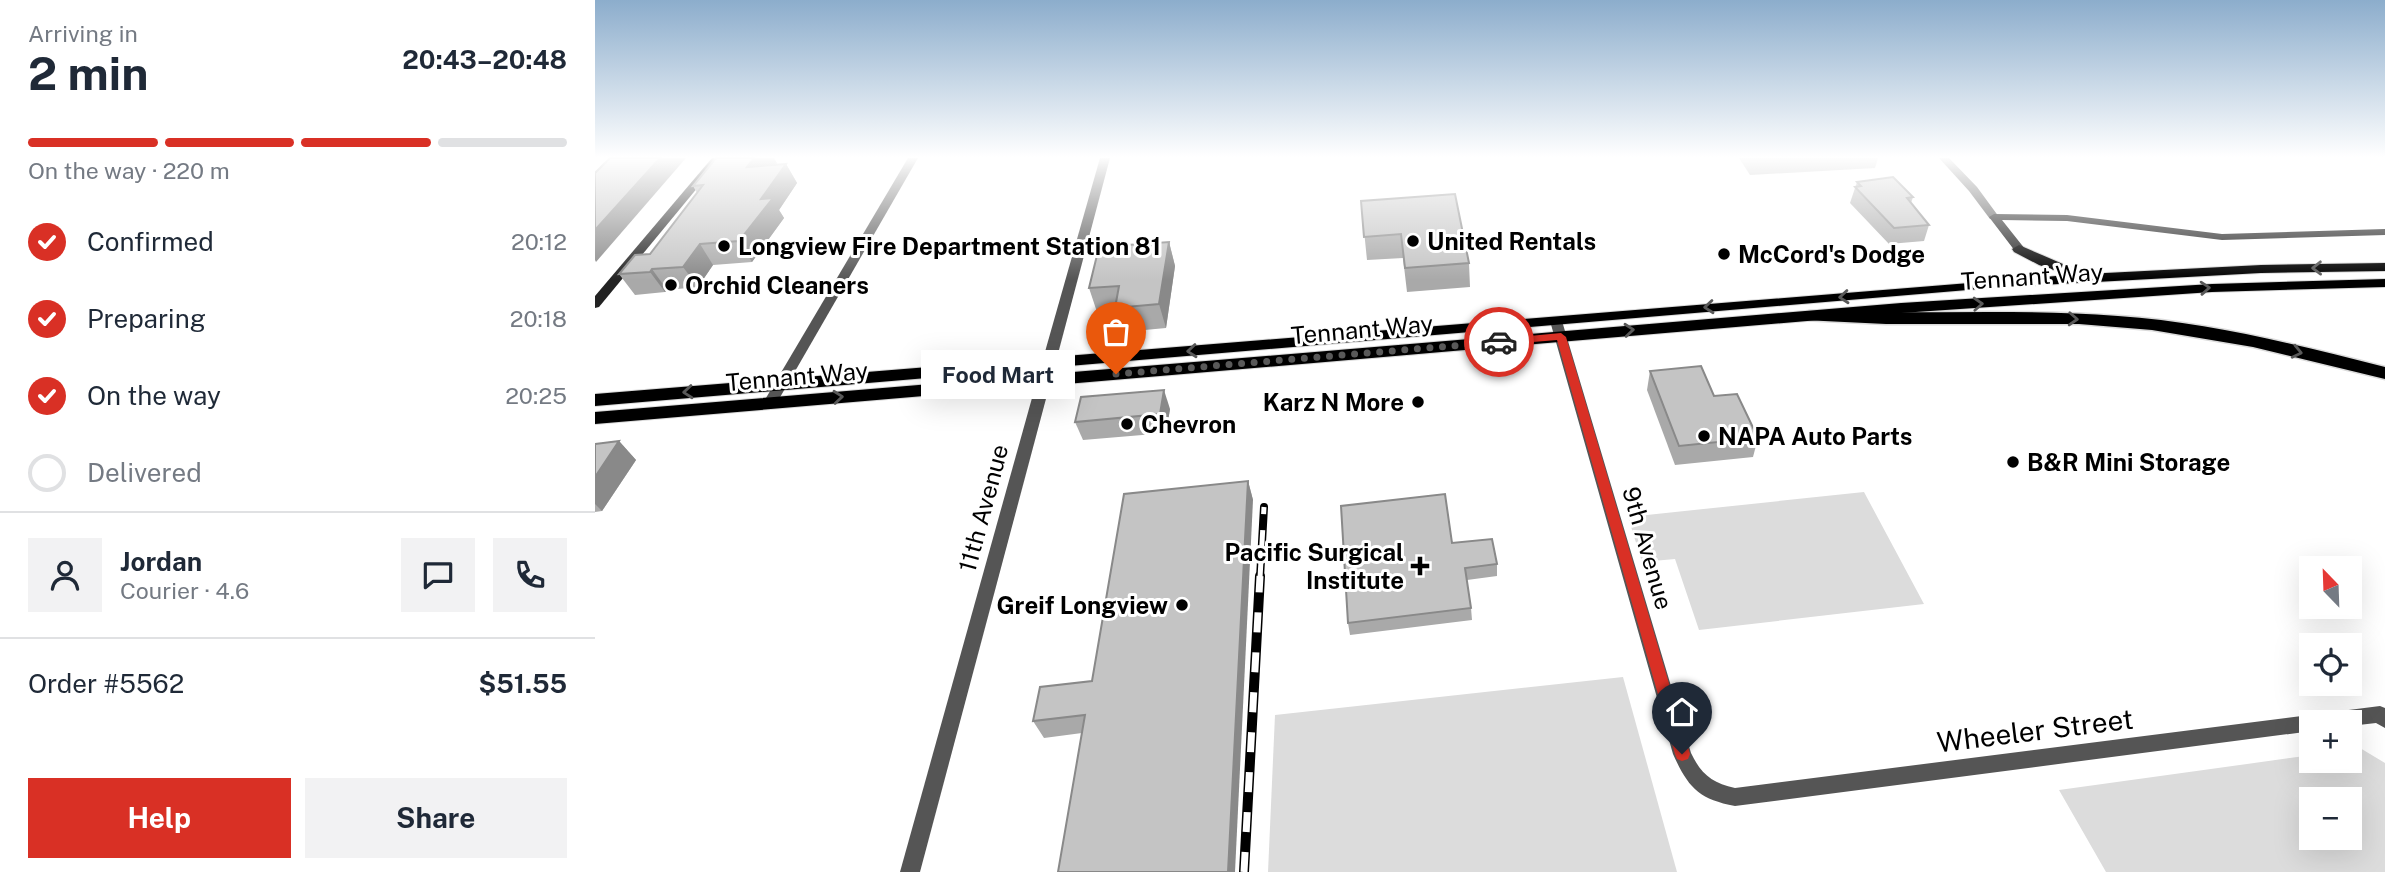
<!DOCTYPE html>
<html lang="en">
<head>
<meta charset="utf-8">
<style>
	:root { --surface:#fff; --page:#f2f2f3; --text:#1f2937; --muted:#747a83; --line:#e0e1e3; --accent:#d93025 }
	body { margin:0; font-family:"Public Sans",sans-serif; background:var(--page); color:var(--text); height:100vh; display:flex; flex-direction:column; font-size:26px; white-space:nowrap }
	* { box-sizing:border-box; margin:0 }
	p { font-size:23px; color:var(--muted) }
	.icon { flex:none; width:38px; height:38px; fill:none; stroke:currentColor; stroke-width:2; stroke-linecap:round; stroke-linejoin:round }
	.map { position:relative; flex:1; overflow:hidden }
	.details { display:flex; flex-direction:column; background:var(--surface); width:595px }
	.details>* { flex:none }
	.needle { width:46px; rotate:337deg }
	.buttons { position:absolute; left:1704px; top:556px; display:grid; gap:14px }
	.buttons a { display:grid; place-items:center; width:63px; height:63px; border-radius:0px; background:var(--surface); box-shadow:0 7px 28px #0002; font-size:35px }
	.pin { position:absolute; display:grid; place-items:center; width:60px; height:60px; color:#fff; margin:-72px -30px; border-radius:50% 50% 50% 0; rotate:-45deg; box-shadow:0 0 7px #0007 }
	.pin .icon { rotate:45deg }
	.courier { position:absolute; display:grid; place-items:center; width:70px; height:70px; margin:-35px; border:5px solid #d93025; border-radius:50%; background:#fff; color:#222; box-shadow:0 2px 9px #0007 }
	.bubble { position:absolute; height:49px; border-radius:0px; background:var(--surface); box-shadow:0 7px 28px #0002; font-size:23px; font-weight:700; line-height:49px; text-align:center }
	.overview em { font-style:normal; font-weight:700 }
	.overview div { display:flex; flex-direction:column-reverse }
	.overview { display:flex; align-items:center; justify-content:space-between; height:119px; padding:0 28px }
	h1 { font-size:46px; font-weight:700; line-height:52px }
	.bar { display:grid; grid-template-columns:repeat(4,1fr); gap:10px 7px; align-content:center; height:84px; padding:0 28px }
	.bar i { height:9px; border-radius:5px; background:var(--line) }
	.bar .current { background:var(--accent) }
	.bar p { grid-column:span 4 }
	.line { display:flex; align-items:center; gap:18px; padding:0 28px; border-top:2px solid var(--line) }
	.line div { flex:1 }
	.round { display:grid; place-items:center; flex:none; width:74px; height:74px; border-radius:0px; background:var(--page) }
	ol { padding:0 28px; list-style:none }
	li { display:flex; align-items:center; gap:21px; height:77px }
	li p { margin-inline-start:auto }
	li .icon { padding:7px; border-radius:50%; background:var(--accent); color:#fff; stroke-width:4 }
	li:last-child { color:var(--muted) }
	li i { width:38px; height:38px; border:4px solid var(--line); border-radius:50% }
	.button { display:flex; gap:14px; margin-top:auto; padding:14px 28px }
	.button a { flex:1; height:80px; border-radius:0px; background:var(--accent); color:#fff; font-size:28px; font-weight:700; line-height:80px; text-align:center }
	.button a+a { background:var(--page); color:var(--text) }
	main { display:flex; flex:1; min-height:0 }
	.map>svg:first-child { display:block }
</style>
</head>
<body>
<main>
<section class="details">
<div class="overview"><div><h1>2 min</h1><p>Arriving in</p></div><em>20:43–20:48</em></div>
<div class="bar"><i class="current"></i><i class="current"></i><i class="current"></i><i></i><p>On the way · 220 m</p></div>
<ol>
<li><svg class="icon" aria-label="check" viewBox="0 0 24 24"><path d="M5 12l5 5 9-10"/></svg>Confirmed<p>20:12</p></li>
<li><svg class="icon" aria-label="check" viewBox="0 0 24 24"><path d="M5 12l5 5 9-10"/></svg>Preparing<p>20:18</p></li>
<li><svg class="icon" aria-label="check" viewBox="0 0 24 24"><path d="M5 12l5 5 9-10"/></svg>On the way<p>20:25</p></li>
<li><i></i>Delivered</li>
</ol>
<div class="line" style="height:126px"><a class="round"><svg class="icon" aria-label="person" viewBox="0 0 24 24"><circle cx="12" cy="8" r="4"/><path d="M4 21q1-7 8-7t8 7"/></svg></a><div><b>Jordan</b><p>Courier · 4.6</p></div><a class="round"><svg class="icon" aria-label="chat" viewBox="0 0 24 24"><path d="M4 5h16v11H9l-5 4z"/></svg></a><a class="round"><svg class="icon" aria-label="phone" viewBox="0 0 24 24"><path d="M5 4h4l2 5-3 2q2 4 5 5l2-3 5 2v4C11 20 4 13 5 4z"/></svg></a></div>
<div class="line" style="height:91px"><div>Order #5562</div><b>$51.55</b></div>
<div class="button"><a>Help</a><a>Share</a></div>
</section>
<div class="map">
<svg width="1790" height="872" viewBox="0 0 1790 872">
	<rect width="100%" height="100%" fill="#fff"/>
	<g fill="#dcdcdc" fill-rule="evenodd">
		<polygon points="1269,492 1329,604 1104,630 1080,559 1047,562 1033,517"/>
		<polygon points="1028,677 1082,872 673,872 680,715"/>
		<path d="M1765 748 1790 763V872H1511L1464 790 1717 755V761H1755V750ZM1717 800H1755V838H1717Z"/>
	</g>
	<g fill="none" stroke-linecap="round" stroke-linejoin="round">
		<g stroke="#dbdbdb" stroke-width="2">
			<g id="primary">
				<polygon points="1424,245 1491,274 1666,265 1790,263 1790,271 1666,273 1408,287 0,406 0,394 1473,275 1444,265 1419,252 1417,249"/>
				<polygon points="1790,279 1790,287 1617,292 1306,313 0,424 0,412 1306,303 1617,284"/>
			</g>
		</g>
		<g stroke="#dbdbdb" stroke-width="3">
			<path id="trunk" d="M1214 311C1317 315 1420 308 1523 316 1614 322 1702 345 1790 367V379L1658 347 1557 330 1484 324H1291L1208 320 1206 316Z"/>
		</g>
		<polygon fill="#555" fill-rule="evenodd" points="505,158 515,158 456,380 449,384 442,380"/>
		<g fill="#555" fill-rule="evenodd">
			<polygon points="313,158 323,158 180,406 170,406 168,403"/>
			<polygon points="1344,158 1354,158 1382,187 1404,217 1403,219 1395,219 1374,191"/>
			<path d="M961 317 967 321 1096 753C1106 774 1117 783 1140 788L1785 706 1790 708V728L1781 723 1755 726V723H1717V731L1140 806C1103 799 1093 787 1078 754L955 321Z"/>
			<polygon points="449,376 456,380 325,872 305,872 442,380"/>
		</g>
		<g fill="#222" fill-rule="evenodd">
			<polygon points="117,158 127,158 4,307 0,308 0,296"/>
			<polygon points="1399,214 1472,215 1627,234 1790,229 1790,235 1627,240 1472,221 1407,220 1430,249 1424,252 1420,251 1394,217"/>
		</g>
		<use href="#primary" fill="#000" fill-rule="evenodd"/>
		<use href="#trunk" fill="#000" fill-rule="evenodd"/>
		<g stroke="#000" stroke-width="8">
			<polyline id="rail-far1" points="665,578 669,507"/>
		</g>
		<g stroke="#000" stroke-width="10">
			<polyline id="rail" points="649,872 665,576"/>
		</g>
		<use href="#rail-far1" stroke="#fff" stroke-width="5" stroke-dasharray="16" stroke-linecap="butt"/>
		<use href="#rail" stroke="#fff" stroke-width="7" stroke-dasharray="20" stroke-linecap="butt"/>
	</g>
	<g fill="#a9a9a9">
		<polygon points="1144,158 1283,158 1280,168 1155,175"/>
		<polygon points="182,163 180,165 191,164 202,183 184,210 189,218 157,262 118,265 103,287 72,290 70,292 40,295 24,274 55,254 102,193 98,186"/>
		<polygon points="1262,182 1318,197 1316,203 1334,225 1329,241 1294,244 1255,203"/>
		<polygon points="766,201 874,263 875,287 812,292 808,258 772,260"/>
		<polygon points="574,242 580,266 571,328 528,332 521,311 502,312 494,288"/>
		<polygon points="1055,371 1119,396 1163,438 1158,457 1080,465 1052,390"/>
		<polygon points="575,409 571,433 488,440 480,422"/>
		<polygon points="24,441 41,460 7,511 0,512 0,444"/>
		<polygon points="653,481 658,500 487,733 449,738 438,721 497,681"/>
		<polygon points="857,543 902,564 902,576 872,580 876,608 877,620 755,635 753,623"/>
	</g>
	<g fill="#898989">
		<polygon points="65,158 91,158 1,262 0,260 0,230"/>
		<polygon points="159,158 179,158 182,163 164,186 152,167"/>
		<polygon points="191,164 202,183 184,210 189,218 157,262 144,241 166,199"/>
		<polygon points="574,242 580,266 571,328 564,304"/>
		<polygon points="105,244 118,265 103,287 88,267"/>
		<polygon points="57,269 72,290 70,292 55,272"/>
		<polygon points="569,390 575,409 571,433 565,414"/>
		<polygon points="24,441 41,460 7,511 0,504 0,477"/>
		<polygon points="653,481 658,500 640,872 633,872"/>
	</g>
	<g fill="#c4c4c4" stroke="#898989" stroke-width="2">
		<polygon points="15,158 65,158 0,230 0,173"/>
		<polygon points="121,158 159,158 152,167 191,164 166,199 178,198 144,241 105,244 88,267 57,269 55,272 24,274 40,255 55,254 108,185 98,186"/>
		<polygon points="1298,177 1318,197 1312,198 1334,225 1299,228 1260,187 1266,186 1262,182"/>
		<polygon points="860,194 874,263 810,268 806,234 769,237 766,201"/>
		<polygon points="574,242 564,304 520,308 524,286 494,288 504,247"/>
		<polygon points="1106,366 1119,396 1142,394 1163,438 1084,446 1055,371"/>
		<polygon points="569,390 565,414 480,422 486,397"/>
		<polygon points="24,441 0,477 0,444"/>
		<polygon points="653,481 633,872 463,872 490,715 438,721 445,687 497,681 529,494"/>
		<polygon points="850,494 857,543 897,539 902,564 870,568 876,608 753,623 746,506"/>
	</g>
	<defs><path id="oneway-chevron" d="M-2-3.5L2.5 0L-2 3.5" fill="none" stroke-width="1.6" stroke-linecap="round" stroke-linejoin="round" transform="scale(1.75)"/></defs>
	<g stroke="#595959">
		<use href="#oneway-chevron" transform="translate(1722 268) rotate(179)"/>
		<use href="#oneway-chevron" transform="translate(1610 288) rotate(-4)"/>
		<use href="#oneway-chevron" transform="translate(1249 297) rotate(175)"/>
		<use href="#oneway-chevron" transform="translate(1383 304) rotate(-3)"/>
		<use href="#oneway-chevron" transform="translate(1114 307) rotate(175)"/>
		<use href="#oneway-chevron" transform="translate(1478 319) rotate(3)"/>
		<use href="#oneway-chevron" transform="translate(1034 330) rotate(-5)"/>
		<use href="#oneway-chevron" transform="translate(597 351) rotate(175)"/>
		<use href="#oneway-chevron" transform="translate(1702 352) rotate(13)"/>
		<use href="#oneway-chevron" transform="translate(93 392) rotate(175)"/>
		<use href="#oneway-chevron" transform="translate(243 397) rotate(-5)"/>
	</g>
	<linearGradient id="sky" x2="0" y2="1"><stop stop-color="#8cadcc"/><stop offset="0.56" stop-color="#fff"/><stop offset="1" stop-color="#fff" stop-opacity="0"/></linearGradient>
	<rect width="1790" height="280" fill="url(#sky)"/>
	<polygon fill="#d93025" points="966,333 971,337 1095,754 1093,759 1087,761 1082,759 1080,754 962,340 904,345 899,342 904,339"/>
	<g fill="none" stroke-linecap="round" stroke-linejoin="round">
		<polyline stroke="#595959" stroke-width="7" stroke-dasharray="0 12.6" points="521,374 904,342"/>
	</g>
	<g fill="#000" stroke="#fff" stroke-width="2.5">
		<circle cx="818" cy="241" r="7"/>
		<circle cx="129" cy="246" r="7"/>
		<circle cx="1129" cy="254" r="7"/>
		<circle cx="76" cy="285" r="7"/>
		<circle cx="823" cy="402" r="7"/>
		<circle cx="532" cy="424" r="7"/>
		<circle cx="1109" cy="436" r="7"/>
		<circle cx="1418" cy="462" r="7"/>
		<path d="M821.5 555.5h7v7h7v7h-7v7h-7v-7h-7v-7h7z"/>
		<circle cx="587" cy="605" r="7"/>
	</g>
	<g text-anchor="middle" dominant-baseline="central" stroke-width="6" stroke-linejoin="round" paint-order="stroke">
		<g font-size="24" font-weight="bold" fill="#000" stroke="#fff" text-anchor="start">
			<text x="832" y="241">United Rentals</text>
			<text x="143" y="246">Longview Fire Department Station 81</text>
			<text x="1143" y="254">McCord's Dodge</text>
			<text x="90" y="285">Orchid Cleaners</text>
			<text x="809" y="402" text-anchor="end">Karz N More</text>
			<text x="546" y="424">Chevron</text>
			<text x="1123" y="436">NAPA Auto Parts</text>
			<text x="1432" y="462">B&amp;R Mini Storage</text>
			<text x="809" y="552" text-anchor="end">Pacific Surgical<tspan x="809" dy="28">Institute</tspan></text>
			<text x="573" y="605" text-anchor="end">Greif Longview</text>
		</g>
		<g font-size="24" fill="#000" stroke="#fff">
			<text transform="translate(1437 276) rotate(-4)">Tennant Way</text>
			<text transform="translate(767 329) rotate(-5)">Tennant Way</text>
			<text transform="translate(202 376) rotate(-5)">Tennant Way</text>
			<text transform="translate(388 508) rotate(-75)">11th Avenue</text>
			<text transform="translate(1053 548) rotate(74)">9th Avenue</text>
		</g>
		<g font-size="28" fill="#000" stroke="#fff">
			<text transform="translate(1440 730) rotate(-7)">Wheeler Street</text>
		</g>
	</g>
</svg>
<div class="buttons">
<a><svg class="needle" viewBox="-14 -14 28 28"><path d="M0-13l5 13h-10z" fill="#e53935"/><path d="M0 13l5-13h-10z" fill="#747a83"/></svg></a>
<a><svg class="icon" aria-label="locate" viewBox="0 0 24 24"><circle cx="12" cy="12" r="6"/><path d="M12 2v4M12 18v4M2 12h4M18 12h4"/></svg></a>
<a>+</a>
<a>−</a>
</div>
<div class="pin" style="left:521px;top:374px;background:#ea580c"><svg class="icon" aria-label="bag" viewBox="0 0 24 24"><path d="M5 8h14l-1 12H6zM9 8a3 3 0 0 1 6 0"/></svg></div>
<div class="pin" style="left:1087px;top:754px;background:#1f2937"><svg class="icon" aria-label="home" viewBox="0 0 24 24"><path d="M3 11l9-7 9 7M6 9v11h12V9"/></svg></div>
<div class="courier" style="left:904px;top:342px"><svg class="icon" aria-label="car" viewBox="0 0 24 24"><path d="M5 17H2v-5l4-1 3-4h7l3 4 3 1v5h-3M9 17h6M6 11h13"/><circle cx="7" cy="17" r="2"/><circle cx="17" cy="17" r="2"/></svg></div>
<div class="bubble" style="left:326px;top:350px;width:154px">Food Mart</div>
</div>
</main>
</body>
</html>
